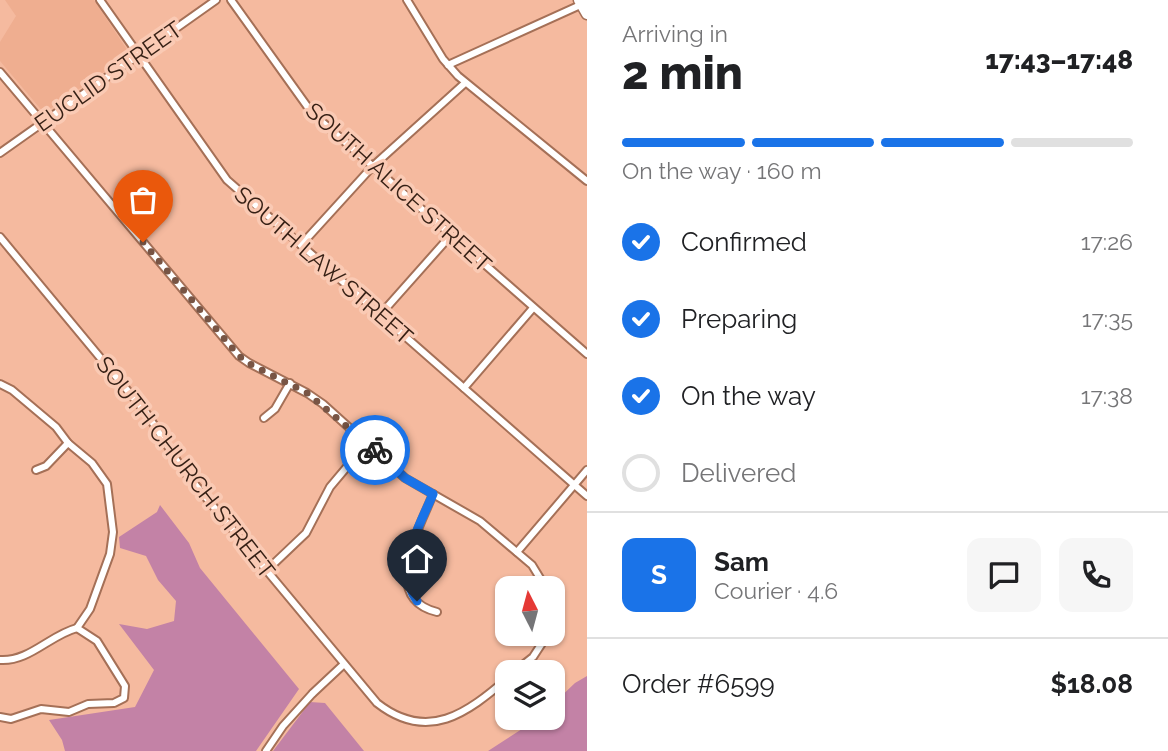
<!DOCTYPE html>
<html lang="en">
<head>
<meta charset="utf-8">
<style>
	:root { --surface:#fff; --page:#f6f6f6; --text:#202124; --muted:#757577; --line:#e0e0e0; --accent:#1a73e8 }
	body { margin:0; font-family:Raleway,sans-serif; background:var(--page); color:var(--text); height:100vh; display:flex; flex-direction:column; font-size:26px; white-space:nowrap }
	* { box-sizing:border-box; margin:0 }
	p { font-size:23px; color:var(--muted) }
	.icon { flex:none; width:38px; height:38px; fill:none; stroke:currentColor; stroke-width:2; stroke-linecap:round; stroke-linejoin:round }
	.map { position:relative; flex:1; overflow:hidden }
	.details { display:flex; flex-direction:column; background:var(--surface); width:581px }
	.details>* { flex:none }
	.needle { width:46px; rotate:354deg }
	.controls { position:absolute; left:495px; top:576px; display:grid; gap:14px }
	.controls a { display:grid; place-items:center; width:70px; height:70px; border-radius:14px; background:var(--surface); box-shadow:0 2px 5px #0004; font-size:35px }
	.pin { position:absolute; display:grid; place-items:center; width:60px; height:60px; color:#fff; margin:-72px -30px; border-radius:50% 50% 50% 0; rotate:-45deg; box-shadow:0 0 7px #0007 }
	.pin .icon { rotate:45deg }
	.courier { position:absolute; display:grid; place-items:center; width:70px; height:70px; margin:-35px; border:5px solid #1a73e8; border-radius:50%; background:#fff; color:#222; box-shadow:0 2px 9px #0007 }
	.head em { font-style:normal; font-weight:800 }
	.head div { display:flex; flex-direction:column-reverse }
	.head { display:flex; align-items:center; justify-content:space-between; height:119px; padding:0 35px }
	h1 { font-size:46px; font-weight:800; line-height:52px }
	.bar { display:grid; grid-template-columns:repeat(4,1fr); gap:10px 7px; align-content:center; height:84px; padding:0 35px }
	.bar i { height:9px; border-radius:5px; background:var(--line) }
	.bar .active { background:var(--accent) }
	.bar p { grid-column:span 4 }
	.line { display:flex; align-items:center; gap:18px; padding:0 35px; border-top:2px solid var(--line) }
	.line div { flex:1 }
	.round { display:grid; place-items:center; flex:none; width:74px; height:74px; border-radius:14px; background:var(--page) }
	ol { padding:0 35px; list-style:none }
	li { display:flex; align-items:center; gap:21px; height:77px }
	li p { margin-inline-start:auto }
	li .icon { padding:7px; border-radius:50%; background:var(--accent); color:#fff; stroke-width:4 }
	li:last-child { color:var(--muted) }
	li i { width:38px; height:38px; border:4px solid var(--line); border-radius:50% }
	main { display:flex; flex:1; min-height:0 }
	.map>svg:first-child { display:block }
</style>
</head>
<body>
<main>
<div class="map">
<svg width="587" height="751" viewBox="0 0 587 751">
	<rect width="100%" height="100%" fill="#f5ba9f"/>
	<polygon fill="#efae90" points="5,0 94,0 130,54 44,113 0,61 0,42 16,16"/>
	<g fill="#c382a6">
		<polygon points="160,505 189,543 200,568 299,689 256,751 65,751 62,740 49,720 135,707 154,670 119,624 147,629 174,621 176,601 158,580 146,556 120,548 119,537 157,512"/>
		<polygon points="587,676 587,751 488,751 539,718 553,718 553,704 575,683"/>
		<polygon points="310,702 325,703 364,751 273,751"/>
	</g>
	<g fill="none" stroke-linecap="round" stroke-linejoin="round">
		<g stroke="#a57057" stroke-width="10">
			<g id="minor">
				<polyline points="100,0 227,180 587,496"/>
				<polyline points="231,0 312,113 587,354"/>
				<polyline points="407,0 443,59 458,76 587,181"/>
				<polyline points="448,65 587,2"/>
				<polyline points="0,72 239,356 249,363 307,393 323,404 405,478 480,521 532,565 546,588"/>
				<polyline points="0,153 216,0"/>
				<path d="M0 237 147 414 183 470 377 703C428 743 467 713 508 678"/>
				<polyline points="301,245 372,167 465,83"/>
				<polyline points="380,315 451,235"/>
				<polyline points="0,384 12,390 56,427 68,443 92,463 107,484 113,532 110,554 90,609 77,628"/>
				<polyline points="464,388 533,308"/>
				<polyline points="264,418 275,409 290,383"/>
				<polyline points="36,470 46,466 68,443"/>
				<path d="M433 494C420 527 379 598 437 612"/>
				<polyline points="517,552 587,470"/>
				<polyline points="266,571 306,533 330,487 367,443"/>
				<path d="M0 660C29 662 50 635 77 628"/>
				<polyline points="514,672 533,657 548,634"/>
				<polyline points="313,693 344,664"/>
				<polyline points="0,717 11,719 41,709 69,712 88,704 114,703 124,698 125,686 97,641 77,628"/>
				<polyline points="266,751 283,726 312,694"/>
			</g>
		</g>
		<g stroke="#a57057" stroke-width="13">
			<polyline id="primary" points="579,0 587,14"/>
		</g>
		<use href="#minor" stroke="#fff" stroke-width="6"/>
		<use href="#primary" stroke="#fff" stroke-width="10"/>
	</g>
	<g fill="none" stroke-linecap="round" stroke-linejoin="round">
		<polyline stroke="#785545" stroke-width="7" stroke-dasharray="0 12.6" points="143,242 239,356 248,363 307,393 375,450"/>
		<path stroke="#1a73e8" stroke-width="9" d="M375 450 405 478 433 494C419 528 393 567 417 601"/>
	</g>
	<g text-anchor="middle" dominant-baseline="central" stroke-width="7" stroke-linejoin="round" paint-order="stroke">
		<g font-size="23" fill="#351f14" stroke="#facab4">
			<text transform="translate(108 76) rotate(-35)">EUCLID STREET</text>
			<text transform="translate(399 187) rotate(42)">SOUTH ALICE STREET</text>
			<text transform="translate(324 265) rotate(41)">SOUTH LAW STREET</text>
			<text transform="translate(186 467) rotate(52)">SOUTH CHURCH STREET</text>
		</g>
	</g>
</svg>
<div class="controls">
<a><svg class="needle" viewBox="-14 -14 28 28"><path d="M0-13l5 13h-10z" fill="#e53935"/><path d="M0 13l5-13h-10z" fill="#757577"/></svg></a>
<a><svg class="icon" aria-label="layers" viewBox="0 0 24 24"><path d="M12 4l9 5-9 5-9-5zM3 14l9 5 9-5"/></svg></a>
</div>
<div class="pin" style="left:143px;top:242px;background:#ea580c"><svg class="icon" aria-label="bag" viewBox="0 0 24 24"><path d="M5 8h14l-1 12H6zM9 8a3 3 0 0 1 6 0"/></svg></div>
<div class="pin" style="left:417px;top:601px;background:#1f2937"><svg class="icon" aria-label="home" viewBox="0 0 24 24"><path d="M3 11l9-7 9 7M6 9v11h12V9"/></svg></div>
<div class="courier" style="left:375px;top:450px"><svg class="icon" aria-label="bike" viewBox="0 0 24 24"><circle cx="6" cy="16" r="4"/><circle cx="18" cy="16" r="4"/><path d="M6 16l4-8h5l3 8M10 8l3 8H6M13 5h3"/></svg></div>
</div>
<section class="details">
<div class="head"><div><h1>2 min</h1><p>Arriving in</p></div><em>17:43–17:48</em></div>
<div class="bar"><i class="active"></i><i class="active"></i><i class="active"></i><i></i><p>On the way · 160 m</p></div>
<ol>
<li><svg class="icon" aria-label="check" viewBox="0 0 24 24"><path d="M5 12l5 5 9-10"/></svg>Confirmed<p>17:26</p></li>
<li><svg class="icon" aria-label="check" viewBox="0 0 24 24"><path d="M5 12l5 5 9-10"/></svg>Preparing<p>17:35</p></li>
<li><svg class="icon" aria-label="check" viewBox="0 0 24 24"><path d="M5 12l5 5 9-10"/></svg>On the way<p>17:38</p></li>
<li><i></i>Delivered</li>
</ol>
<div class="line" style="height:126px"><b class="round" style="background:var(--accent);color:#fff">S</b><div><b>Sam</b><p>Courier · 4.6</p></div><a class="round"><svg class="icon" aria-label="chat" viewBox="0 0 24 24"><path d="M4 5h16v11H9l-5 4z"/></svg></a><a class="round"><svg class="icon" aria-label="phone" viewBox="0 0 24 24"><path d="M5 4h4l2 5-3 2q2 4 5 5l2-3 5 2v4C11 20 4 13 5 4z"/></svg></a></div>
<div class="line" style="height:91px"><div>Order #6599</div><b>$18.08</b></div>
</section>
</main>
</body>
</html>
